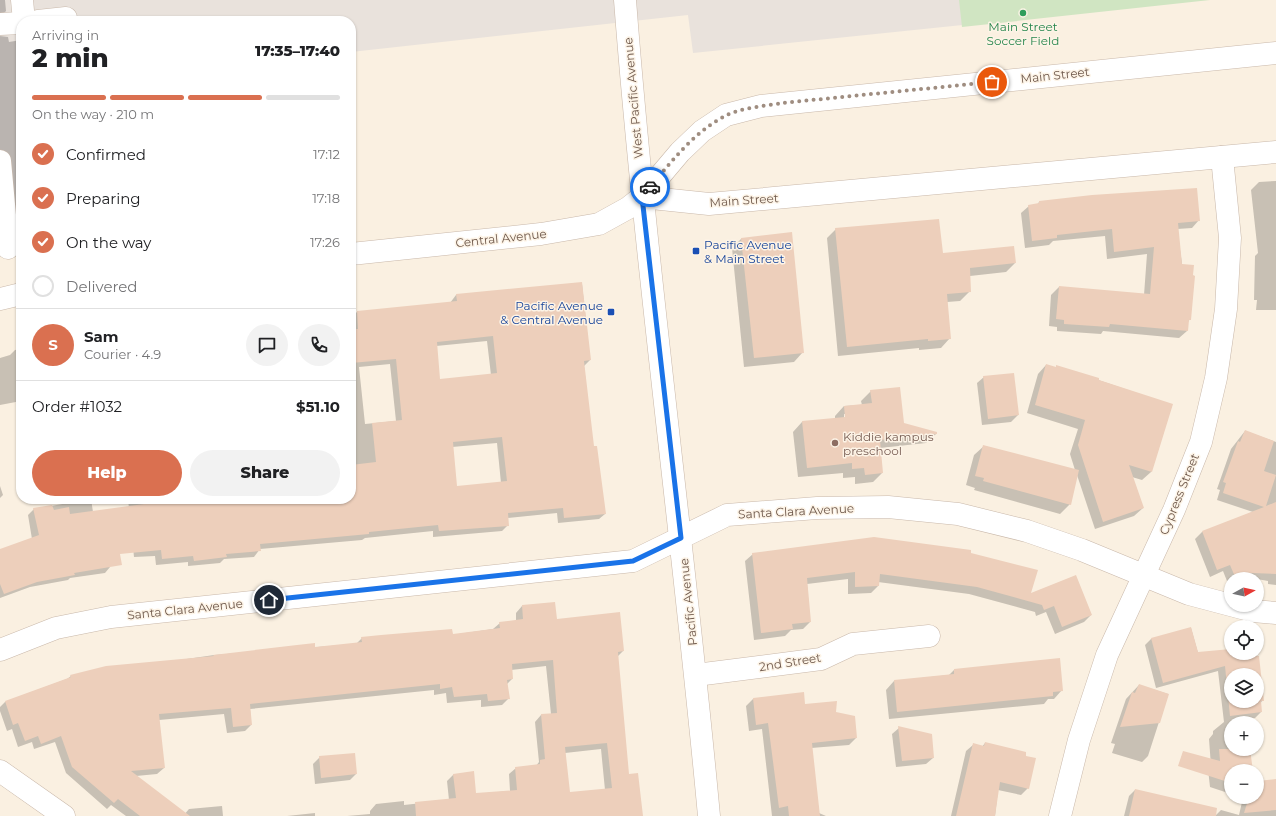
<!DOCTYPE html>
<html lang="en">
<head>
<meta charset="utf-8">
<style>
	:root { --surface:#fff; --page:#f2f2f2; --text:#202124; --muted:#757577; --line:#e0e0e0; --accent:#da7050 }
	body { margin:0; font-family:Montserrat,sans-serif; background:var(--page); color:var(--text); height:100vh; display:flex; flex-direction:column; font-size:15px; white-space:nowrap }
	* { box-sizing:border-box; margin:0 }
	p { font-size:13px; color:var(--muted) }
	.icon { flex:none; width:22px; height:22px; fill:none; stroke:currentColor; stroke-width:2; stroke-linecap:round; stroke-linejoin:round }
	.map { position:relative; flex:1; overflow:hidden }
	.side { position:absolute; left:16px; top:16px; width:340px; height:488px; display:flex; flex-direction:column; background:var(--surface); border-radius:16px; box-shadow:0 1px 3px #0004 }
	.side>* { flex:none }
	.needle { width:26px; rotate:82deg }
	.controls { position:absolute; left:1224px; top:572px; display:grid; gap:8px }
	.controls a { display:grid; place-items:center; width:40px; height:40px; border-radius:50%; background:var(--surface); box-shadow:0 1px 3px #0004; font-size:20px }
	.pin { position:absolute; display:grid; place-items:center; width:34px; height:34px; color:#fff; margin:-17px; border:2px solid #fff; border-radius:50%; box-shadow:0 1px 4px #0007 }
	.courier { position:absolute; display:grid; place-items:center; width:40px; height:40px; margin:-20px; border:3px solid #1a73e8; border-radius:50%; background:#fff; color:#222; box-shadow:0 1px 5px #0007 }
	.headline em { font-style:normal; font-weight:800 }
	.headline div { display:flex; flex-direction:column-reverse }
	.headline { display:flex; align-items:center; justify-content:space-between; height:68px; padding:0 16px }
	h1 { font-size:26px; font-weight:800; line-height:30px }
	.bar { display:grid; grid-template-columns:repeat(4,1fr); gap:6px 4px; align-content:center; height:48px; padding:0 16px }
	.bar i { height:5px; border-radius:3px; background:var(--line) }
	.bar .selected { background:var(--accent) }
	.bar p { grid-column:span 4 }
	.line { display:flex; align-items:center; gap:10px; padding:0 16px; border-top:1px solid var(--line) }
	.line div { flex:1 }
	.round { display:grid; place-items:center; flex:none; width:42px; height:42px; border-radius:21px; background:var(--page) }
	ol { padding:0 16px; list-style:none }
	li { display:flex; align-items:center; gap:12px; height:44px }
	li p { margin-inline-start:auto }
	li .icon { padding:4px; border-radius:50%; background:var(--accent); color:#fff; stroke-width:4 }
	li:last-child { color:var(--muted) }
	li i { width:22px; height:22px; border:2px solid var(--line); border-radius:50% }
	.cta { display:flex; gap:8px; margin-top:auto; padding:8px 16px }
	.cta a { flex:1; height:46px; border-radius:24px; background:var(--accent); color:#fff; font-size:16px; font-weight:800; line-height:46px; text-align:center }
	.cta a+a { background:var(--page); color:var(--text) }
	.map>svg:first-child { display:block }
</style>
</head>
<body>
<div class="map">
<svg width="1276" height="816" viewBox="0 0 1276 816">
	<rect width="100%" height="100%" fill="#faf0e1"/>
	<polygon fill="#e9e2dc" points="0,0 1204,0 693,53 688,15 351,52 351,21 21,21 21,251 0,256"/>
	<polygon fill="#d0e5c2" points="959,0 1210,0 962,27"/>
	<g fill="#0003" fill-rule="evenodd">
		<polygon points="0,0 5,0 6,11 0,17"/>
		<polygon points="0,36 8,37 9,42 21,40 21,234 10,235 0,161"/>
		<polygon points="1276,181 1276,310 1256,310 1257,300 1254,300 1255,256 1258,253 1251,190 1259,182"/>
		<polygon points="1039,202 1199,220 1192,228 1177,229 1190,319 1188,322 1187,331 1179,338 1103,331 1101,334 1057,331 1057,327 1049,326 1051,295 1059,287 1144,295 1147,254 1107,259 1105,236 1053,241 1049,245 1025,248 1021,213 1029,206 1037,205"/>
		<polygon points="836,229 942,254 1015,263 1006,272 970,276 970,291 960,301 947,302 950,338 941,348 919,350 919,348 838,356 827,238"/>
		<polygon points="742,238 803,352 794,362 744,367 732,248"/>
		<path d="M582 284 590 360 584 366 593 447 605 514 599 519 558 523 557 513 507 518 508 525 502 531 433 537V531L365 538 362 540 260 549 254 557 224 559 220 563 188 566V562L156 565 155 556 134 557 128 499H351V313L450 303 456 295ZM487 341 491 375 439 380 436 346ZM390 364 396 421 365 424 359 367ZM497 443 501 483 456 487 452 447Z"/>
		<polygon points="21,349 21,401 0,405 0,358 10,355 15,350"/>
		<polygon points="1046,365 1055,368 1057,366 1172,405 1151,472 1142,480 1132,477 1143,508 1134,516 1095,529 1077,475 1070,504 1060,514 974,490 975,488 966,485 974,455 984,446 1075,470 1070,454 1078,429 1027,413 1038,374"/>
		<polygon points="984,377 1018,415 1011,422 982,425 977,383"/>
		<path d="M871 391 903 424 936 434 926 443 880 448 882 473 873 482 855 484V477L843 478V473L798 477 793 432 802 422 835 419V416L844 406 862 405 861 401ZM844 414H846L844 422Z"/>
		<polygon points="1245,431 1276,442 1276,585 1268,584 1268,581 1257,579 1231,579 1231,585 1229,586 1223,571 1210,577 1195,539 1202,532 1253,512 1217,500 1220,490 1217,489 1231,449"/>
		<polygon points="0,486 3,495 0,498"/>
		<polygon points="67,499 91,499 93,512 110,567 105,573 70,578 68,580 30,587 0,598 0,550 32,539 28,515 34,509 68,503"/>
		<polygon points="753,554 970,554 1030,595 1091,615 1084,622 1055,634 1046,612 1036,616 1035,612 969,594 878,582 878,586 871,593 848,594 848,579 807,584 810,622 803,629 791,630 785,636 754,640 745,561"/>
		<path d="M522 606 623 651 617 657 628 775 642 816H347L370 814V811L376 804 404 801V805L449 800 447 781 454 774 475 794 510 791 509 774 516 768 536 766 539 762 535 722 541 715 551 714 546 666 511 670 512 679 507 684 509 698 502 705 481 707V700L447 703 446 693 434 695V690L250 709 251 725 245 731 227 733 224 714 159 720 164 768 157 774 136 776 174 816H126L111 805 107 809 66 773 55 742 34 749 32 742 18 747 12 729 7 731 0 711V707L5 702 67 679 71 676 214 655 356 644 362 638 452 635 493 629 500 623 516 621V613ZM601 749 605 790 569 793 565 753Z"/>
		<path d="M1191 628 1198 653 1231 650V653H1255L1263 700 1260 703 1261 712 1255 718 1246 719 1247 723H1231V749H1249L1252 771H1231V794L1210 787 1208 769 1211 766 1209 739 1213 734V731L1224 722 1218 671 1156 688 1145 645 1151 639ZM1231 675H1257V701H1231Z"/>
		<polygon points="954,670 1062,690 1054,699 1048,699 1044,704 889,719 886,690 894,681 949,675"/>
		<polygon points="1139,685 1168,694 1148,756 1142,762 1112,753 1115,744 1111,743 1126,699"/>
		<polygon points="753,699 804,705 835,713 856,738 849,745 811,748 819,813 826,816 772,816 762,729 749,731 746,706"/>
		<polygon points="899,728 933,758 926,764 896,767 892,734"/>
		<polygon points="985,743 1028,788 1021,795 998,790 995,816 951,816 966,751 973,745 982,747"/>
		<polygon points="320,757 356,774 350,780 315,784 313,764"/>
		<polygon points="1276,780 1276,816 1215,816 1221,810 1239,815 1243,798 1241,797 1257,797 1257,782"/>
		<polygon points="1135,790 1195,816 1124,816 1129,796"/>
		<polygon points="222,806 223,816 183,816 189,809"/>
		<polygon points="315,813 315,816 287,816"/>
	</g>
	<g fill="#edcfbb" fill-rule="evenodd">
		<polygon points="1197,188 1200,221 1178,223 1182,264 1194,265 1193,275 1195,276 1191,320 1189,320 1188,331 1110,324 1109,327 1064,324 1064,320 1056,319 1059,286 1150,294 1154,247 1114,252 1112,229 1057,235 1057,238 1032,241 1028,205 1039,203 1039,201 1092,195"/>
		<polygon points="939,219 943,253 1014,246 1016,263 970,268 971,292 947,294 951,339 928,341 928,339 847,347 835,228"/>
		<polygon points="792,232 804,353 754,358 741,238"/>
		<path d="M582 282 591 360 584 361 594 446H597L606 514 564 518 563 508 508 513 509 526 439 531 438 525 369 532V534L260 544 261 551 226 554 227 557 194 561 193 556 162 559 161 550 120 554 122 565 74 573 75 575 37 582 4 594 0 584V549L39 535 33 508 52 505 54 510 69 507 70 514 181 499H351V465L376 462 372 423 402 420 396 359 351 363V329H358L357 311 457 301 456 294ZM493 336 497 373 440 379 437 342ZM502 437 507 481 457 486 453 442Z"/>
		<polygon points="1046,364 1056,367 1056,365 1099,378 1099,380 1173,404 1152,472 1129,465 1144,508 1103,522 1078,445 1085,420 1035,405"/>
		<polygon points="1014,373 1019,415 988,419 983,376"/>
		<polygon points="900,387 904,423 937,432 937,434 880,440 883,473 865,475 864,468 852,469 852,463 807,468 802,421 845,417 844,406 872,403 870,390"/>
		<polygon points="1245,430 1274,441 1264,471 1276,475 1266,506 1276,502 1276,574 1252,573 1236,579 1230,565 1217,570 1202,531 1264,507 1223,493 1226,483 1223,482 1238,441 1240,442"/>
		<polygon points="983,445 1079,470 1071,505 983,481 984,478 975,476"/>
		<polygon points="874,537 971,550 971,553 1038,570 1031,593 1076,575 1092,615 1062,627 1054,606 1044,610 1042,605 977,587 880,574 879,586 855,587 855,572 807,578 811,622 792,624 793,629 761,633 752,553"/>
		<path d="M555 602 557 619 620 612 624 651 618 652 629 774 638 773 643 816H416L415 802 456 798 453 774 474 771 476 793 517 790 515 767 540 764V760L545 759 541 714 557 713 553 660 512 664 513 679 507 680 510 699 488 701 487 694 454 697 452 687 440 689V684L250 704 252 725 233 727 231 708 159 714 165 768 131 771 190 816H140L118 799 114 803 72 767 61 736 41 744 38 736 25 741 18 723 13 725 5 701 71 677 70 675 106 666 214 656 213 655 297 645 315 643V647L362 642 361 637 381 635 452 629 453 634 500 628 499 622 523 619 522 605ZM607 743 612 788 570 792 565 747Z"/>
		<path d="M1191 627 1198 652 1231 649V653H1256V656H1259L1264 701H1261L1262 712 1230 716 1225 666 1163 683 1151 638ZM1231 675H1257V701H1231Z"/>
		<polygon points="1060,658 1063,691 1053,692 1053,696 897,712 894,680 954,674 954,669"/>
		<polygon points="1139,684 1169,694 1160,723 1120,727 1132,692 1135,693"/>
		<polygon points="804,692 805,704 837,701 836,712 855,716 857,738 812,743 820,816 789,816 788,806 779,808 768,723 756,725 753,698"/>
		<polygon points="898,726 932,734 934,758 902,761"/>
		<polygon points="985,742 1026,752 1026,756 1036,758 1029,789 1000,782 995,816 956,816 973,743 984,746"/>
		<polygon points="1219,749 1250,749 1253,771 1231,771 1231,783 1178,766 1183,751 1220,761"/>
		<polygon points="355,753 357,774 321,778 319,756"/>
		<polygon points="1276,779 1276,810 1244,813 1249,797 1257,797 1257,781"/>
		<polygon points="1135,789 1217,808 1216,816 1129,816"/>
	</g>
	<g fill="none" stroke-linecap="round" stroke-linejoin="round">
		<g stroke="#c9b8aa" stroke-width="23">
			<g id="minor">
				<polyline points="22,0 24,21"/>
				<path d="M625 0C646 273 684 544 709 816"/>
				<polyline points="38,21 66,18"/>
				<polyline points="0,24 21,23"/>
				<polyline points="0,161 8,248"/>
				<polyline points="642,197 709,204 1276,152"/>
				<polyline points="351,254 541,234 599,224 628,208 642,197 680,152 702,131 726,115 761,106 1276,53"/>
				<polyline points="0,299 21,294"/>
				<polyline points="0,650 56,628 111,617 633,561 727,515 817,508 888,507 958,514 1027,531 1082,550 1189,594 1253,611 1276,613"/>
				<polyline points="696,675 821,659 853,644 929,636"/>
				<polyline points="0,771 64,816"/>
				<polyline points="1060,816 1079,740 1107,655 1174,510 1201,442 1216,378 1226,309 1230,238 1222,157"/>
			</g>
		</g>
		<use href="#minor" stroke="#fff" stroke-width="22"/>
	</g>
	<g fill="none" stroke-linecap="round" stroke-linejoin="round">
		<path stroke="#9f8d80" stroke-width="4" stroke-dasharray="0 7.2" d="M650 187C672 161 694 132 725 116 740 108 765 106 782 103L992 82"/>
		<polyline stroke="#1a73e8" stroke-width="5" points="269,600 633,561 681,538 642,197 650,187"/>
	</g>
	<circle fill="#2e9e5b" stroke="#fdf4e7" stroke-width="1.5" cx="1023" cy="13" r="4"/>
	<g fill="#1a4fb4" stroke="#fdf4e7" stroke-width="1.5">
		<rect x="692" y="247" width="8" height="8" rx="2"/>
		<rect x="607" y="308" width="8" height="8" rx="2"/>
	</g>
	<circle fill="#8d6e63" stroke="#fdf4e7" stroke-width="1.5" cx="835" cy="443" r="4"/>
	<g text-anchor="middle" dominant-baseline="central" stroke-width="3" stroke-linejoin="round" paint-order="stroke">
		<g font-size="12" fill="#27864d" stroke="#fdf4e7">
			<text x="1023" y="26">Main Street<tspan x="1023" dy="14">Soccer Field</tspan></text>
		</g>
		<g font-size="12" fill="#6e584b" stroke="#fdf4e7">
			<text transform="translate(1055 75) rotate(-6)">Main Street</text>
			<text transform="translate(633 98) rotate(-95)">West Pacific Avenue</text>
			<text transform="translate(744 200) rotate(-4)">Main Street</text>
			<text transform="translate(501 238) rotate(-6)">Central Avenue</text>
			<text transform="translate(1179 494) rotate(-68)">Cypress Street</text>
			<text transform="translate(796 511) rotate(-3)">Santa Clara Avenue</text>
			<text transform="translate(688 602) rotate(-96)">Pacific Avenue</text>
			<text transform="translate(185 609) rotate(-6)">Santa Clara Avenue</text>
			<text transform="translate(790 662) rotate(-9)">2nd Street</text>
		</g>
		<g font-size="12" fill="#164399" stroke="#fdf4e7" text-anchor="start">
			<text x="704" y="244">Pacific Avenue<tspan x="704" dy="14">&amp; Main Street</tspan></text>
			<text x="603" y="305" text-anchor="end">Pacific Avenue<tspan x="603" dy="14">&amp; Central Avenue</tspan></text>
		</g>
		<g font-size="12" fill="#785e54" stroke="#fdf4e7" text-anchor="start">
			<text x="843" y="436">Kiddie kampus<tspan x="843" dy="14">preschool</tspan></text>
		</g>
	</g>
</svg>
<div class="controls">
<a><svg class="needle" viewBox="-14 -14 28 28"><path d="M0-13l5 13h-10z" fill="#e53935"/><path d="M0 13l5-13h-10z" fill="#757577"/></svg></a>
<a><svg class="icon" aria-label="locate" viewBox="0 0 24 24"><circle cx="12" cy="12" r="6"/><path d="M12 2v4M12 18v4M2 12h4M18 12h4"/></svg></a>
<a><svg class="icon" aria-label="layers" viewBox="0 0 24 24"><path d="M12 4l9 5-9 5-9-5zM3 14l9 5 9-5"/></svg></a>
<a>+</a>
<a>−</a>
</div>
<div class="pin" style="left:992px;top:82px;background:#ea580c"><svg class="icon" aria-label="bag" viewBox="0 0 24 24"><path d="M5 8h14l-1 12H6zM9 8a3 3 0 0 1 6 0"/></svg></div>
<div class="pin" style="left:269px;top:600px;background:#1f2937"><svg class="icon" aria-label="home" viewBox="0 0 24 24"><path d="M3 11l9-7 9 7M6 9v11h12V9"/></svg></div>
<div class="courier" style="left:650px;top:187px"><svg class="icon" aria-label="car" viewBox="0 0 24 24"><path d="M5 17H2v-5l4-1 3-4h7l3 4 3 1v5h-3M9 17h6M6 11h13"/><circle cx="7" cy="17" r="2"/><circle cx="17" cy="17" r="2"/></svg></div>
<section class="side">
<div class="headline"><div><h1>2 min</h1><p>Arriving in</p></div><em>17:35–17:40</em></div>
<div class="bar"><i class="selected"></i><i class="selected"></i><i class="selected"></i><i></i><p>On the way · 210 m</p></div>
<ol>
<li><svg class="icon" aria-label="check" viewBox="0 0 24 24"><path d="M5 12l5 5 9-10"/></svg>Confirmed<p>17:12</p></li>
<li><svg class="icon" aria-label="check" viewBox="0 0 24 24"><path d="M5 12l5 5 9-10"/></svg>Preparing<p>17:18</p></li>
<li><svg class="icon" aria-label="check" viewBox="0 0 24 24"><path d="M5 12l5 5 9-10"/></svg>On the way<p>17:26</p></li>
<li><i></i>Delivered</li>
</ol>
<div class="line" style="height:72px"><b class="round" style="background:var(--accent);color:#fff">S</b><div><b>Sam</b><p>Courier · 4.9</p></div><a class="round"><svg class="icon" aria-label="chat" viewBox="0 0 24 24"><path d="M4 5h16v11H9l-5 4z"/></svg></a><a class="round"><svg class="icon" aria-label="phone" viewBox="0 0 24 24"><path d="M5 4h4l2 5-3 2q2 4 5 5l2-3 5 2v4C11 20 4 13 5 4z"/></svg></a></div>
<div class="line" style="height:52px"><div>Order #1032</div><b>$51.10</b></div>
<div class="cta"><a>Help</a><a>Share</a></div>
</section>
</div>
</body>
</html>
